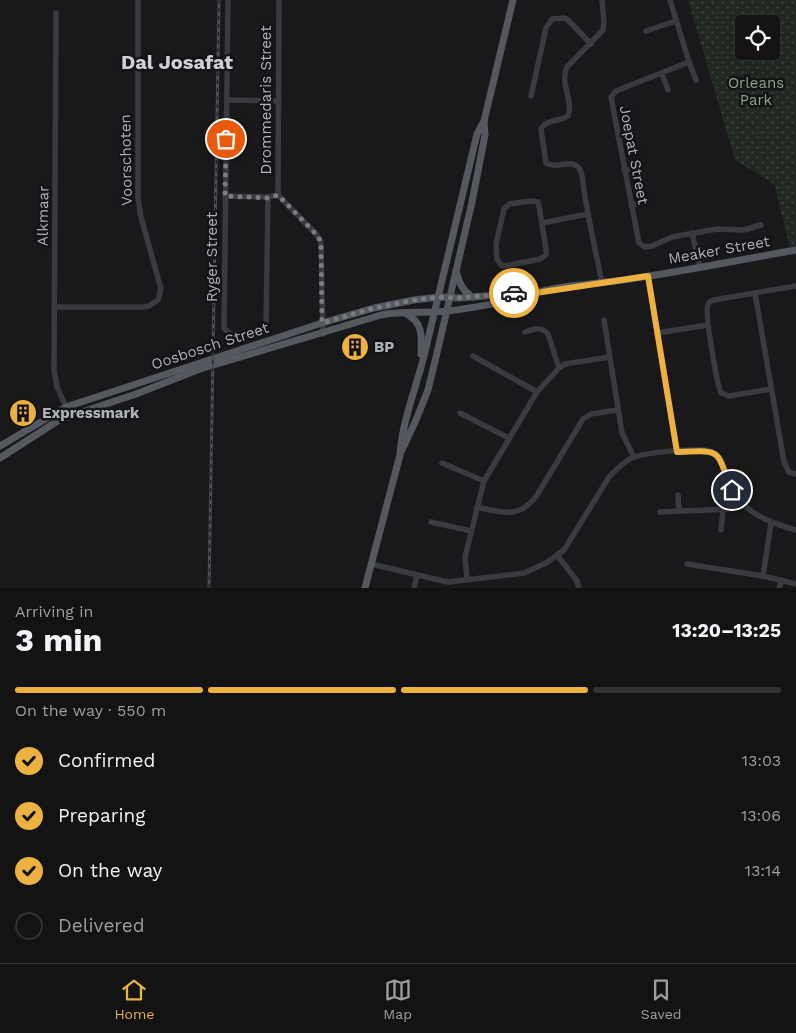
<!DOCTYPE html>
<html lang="en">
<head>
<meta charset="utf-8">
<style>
	:root { --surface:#131314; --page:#202022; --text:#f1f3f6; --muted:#9d9ea0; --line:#323234; --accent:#ecb140 }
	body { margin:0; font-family:"Work Sans",sans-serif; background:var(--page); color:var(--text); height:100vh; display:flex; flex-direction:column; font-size:19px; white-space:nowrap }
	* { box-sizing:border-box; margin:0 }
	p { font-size:16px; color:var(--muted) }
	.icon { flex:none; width:28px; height:28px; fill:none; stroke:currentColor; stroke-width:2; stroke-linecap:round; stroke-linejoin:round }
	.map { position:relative; height:588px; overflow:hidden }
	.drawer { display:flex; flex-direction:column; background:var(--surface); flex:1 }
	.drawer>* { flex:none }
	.fabs { position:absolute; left:735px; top:15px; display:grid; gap:10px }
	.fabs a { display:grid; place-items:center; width:45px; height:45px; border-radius:5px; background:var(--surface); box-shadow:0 5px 20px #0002,0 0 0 1px var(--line); font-size:25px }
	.pin { position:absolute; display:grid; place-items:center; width:42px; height:42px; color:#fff; margin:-21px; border:2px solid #fff; border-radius:50%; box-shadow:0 1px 5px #0007 }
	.courier { position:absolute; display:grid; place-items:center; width:50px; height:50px; margin:-25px; border:4px solid #ecb140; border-radius:50%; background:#fff; color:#222; box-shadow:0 1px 6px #0007 }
	.overview em { font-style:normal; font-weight:700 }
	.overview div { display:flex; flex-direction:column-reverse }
	.overview { display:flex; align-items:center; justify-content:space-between; height:85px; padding:0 15px }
	h1 { font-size:32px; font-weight:700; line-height:38px }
	.bar { display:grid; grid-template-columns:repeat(4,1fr); gap:8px 5px; align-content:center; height:60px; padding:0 15px }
	.bar i { height:6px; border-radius:4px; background:var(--line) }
	.bar .active { background:var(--accent) }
	.bar p { grid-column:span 4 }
	ol { padding:0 15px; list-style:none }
	li { display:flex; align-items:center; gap:15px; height:55px }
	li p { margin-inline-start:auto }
	li .icon { padding:5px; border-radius:50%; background:var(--accent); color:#111; stroke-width:4 }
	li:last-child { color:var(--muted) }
	li i { width:28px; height:28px; border:2px solid var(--line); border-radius:50% }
	.tabs { display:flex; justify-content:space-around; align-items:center; height:70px; border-top:1px solid var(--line); background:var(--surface); font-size:14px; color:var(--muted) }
	.tabs a { display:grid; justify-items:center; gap:2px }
	.tabs .active { color:var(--accent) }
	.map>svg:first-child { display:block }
</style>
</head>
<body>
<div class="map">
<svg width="796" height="588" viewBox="0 0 796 588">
	<defs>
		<pattern id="park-dots" width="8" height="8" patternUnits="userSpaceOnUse" patternTransform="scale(1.25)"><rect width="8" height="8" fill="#212922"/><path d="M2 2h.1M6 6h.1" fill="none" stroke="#3f4640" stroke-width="1.8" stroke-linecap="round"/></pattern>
	</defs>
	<rect width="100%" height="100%" fill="#19191b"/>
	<path fill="url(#park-dots)" fill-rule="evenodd" d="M688 0H796V246L790 247 774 184 735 160ZM744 24H771V51H744Z"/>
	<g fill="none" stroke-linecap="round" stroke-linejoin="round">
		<g stroke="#3a3b40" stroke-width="5.5">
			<polyline points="228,0 224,328 230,334 258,334 264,331 266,327 268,197"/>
			<polyline points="279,0 278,195 317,235 321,242 323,334"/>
			<path d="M602 0 604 22 603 30 567 67C559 83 574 100 568 116 559 122 546 119 541 129L546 163C556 170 572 158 579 168 583 173 583 184 584 191 589 222 596 253 602 283"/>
			<polyline points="670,0 689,62 616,91 611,97 639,243 645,247 652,246 672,237 717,229 744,230 761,225"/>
			<polyline points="56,13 54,370 57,387 70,416"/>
			<polyline points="646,31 676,21"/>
			<polyline points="689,62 696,80"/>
			<polyline points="662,74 668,90"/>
			<polyline points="531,96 546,28 552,19 564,18 568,20 591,44"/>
			<polyline points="227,100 279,101"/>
			<polyline points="618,136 632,133"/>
			<polyline points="624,170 639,167"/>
			<polyline points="225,196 268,197 278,195"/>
			<polygon points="531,201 538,202 539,206 546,249 546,255 540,259 505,266 501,265 497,259 496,244 504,209 509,204"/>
			<polyline points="631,205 646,202"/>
			<polyline points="542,223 588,214"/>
			<polyline points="692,233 700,267"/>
			<polyline points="648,276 677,452"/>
			<polyline points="755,293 784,462 789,472 796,474"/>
			<polyline points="55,307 143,307 149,306 158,300 161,289 141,217 138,198 138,0"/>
			<polyline points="604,320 622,433 634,457"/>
			<path d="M525 332C534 329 541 326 548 334L559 368"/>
			<polyline points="657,333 708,325"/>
			<polyline points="473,356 537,392"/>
			<path d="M771 389 729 396 721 393C717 384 704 311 708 304 709 302 711 301 714 300L796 286"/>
			<polyline points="460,413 509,438"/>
			<polyline points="442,463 484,481"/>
			<polyline points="678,495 679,511"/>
			<path d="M477 507C502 513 520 519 537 495L583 419 591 414 618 410"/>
			<polyline points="660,512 730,509 742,505"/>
			<polyline points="431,522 471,531"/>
			<polyline points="721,530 723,510"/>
			<polyline points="557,555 577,581 579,588"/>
			<path d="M371 564 448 582 524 573 546 563 564 550 609 477C616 470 623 462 632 458 646 452 689 449 705 450 709 451 715 453 718 456 725 463 726 476 730 484 742 513 768 522 796 530"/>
			<polyline points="687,564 763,576 796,584"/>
			<polyline points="763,576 771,523"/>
			<polyline points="467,579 465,557 484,481 537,392 559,368 565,364 609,357"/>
			<polyline points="414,588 417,576"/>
			<polyline points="779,588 782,580"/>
		</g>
		<g stroke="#56585f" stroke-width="7">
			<path d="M456 271C459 282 462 290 472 297"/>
			<path d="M405 313C423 322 422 336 421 354"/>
			<polyline points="0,446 66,407 322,323 374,308 414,300 439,297 459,298 521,293 529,294"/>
			<polyline points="402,450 416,420 428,390 437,353 472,202 485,135 484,121 513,0"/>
			<path d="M0 458 59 420 70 416 136 394 200 369 381 315C400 311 418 313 436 312 465 310 494 304 522 298 545 286 596 284 623 280 681 272 738 260 796 250"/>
			<path d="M365 588 400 455C402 422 416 388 424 356 442 282 459 208 477 134L484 121"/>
		</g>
		<g stroke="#4d4f55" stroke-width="3">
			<polyline id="rail" points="209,588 219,0"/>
		</g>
		<use href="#rail" stroke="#141416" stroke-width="1" stroke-dasharray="4" stroke-linecap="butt"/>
	</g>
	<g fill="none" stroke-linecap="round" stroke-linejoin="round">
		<polyline stroke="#797c82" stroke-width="5" stroke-dasharray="0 9" points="226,139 225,196 268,198 278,195 317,235 321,242 322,323 374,308 414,300 439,297 458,298 514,293"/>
		<path stroke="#ecb140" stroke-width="6" d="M514 293 529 294 648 276 677 452C725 450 715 450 732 490"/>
	</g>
	<defs>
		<g id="building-disc" transform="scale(1.4375)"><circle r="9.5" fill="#ecb140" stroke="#141416"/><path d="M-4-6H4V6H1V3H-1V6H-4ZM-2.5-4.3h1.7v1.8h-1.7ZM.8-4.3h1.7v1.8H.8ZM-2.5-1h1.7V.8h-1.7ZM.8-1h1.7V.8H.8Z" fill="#111"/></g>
	</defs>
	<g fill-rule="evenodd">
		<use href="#building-disc" x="355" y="347"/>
		<use href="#building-disc" x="23" y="413"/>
	</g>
	<g text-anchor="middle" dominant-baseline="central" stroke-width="5" stroke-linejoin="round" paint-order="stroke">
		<g font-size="15" fill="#84a586" stroke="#141416">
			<text x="756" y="83">Orleans<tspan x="756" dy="17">Park</tspan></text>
		</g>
		<g font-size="15" fill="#acb1ba" stroke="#141416">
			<text transform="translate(266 100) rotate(-90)">Drommedaris Street</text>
			<text transform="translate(634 155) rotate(79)">Joepat Street</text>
			<text transform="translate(126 160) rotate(-91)">Voorschoten</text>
			<text transform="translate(43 216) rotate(-89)">Alkmaar</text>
			<text transform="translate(719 250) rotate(-10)">Meaker Street</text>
			<text transform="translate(212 257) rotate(-90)">Ryger Street</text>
			<text transform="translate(210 346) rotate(-18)">Oosbosch Street</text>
		</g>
		<g font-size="15" font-weight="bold" fill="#acb1ba" stroke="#141416" text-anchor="start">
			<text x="374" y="347">BP</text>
			<text x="42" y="413">Expressmark</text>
		</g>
		<g font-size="20" font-weight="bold" fill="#cdd0d7" stroke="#141416">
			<text x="177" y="62">Dal Josafat</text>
		</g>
	</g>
</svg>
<div class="fabs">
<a><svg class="icon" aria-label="locate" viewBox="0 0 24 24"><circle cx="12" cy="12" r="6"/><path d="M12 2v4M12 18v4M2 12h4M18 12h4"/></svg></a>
</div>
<div class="pin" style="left:226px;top:139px;background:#ea580c"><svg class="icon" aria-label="bag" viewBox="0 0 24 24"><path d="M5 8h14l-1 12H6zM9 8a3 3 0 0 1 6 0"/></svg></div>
<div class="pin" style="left:732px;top:490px;background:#1f2937"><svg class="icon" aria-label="home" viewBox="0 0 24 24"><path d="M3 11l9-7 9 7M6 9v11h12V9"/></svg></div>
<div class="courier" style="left:514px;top:293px"><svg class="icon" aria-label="car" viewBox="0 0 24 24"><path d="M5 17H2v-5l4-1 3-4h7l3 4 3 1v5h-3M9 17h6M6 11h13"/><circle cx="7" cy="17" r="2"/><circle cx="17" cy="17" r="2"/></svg></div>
</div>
<section class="drawer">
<div class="overview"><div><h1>3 min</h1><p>Arriving in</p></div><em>13:20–13:25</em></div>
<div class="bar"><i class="active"></i><i class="active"></i><i class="active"></i><i></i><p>On the way · 550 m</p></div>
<ol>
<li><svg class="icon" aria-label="check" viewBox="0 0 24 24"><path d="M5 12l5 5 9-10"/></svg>Confirmed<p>13:03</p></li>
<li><svg class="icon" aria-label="check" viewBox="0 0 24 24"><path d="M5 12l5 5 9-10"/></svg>Preparing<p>13:06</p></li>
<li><svg class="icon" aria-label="check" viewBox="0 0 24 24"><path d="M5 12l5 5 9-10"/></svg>On the way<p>13:14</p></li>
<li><i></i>Delivered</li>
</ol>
</section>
<nav class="tabs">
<a class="active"><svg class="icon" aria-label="home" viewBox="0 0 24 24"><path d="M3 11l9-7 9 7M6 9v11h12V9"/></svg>Home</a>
<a><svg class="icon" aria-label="map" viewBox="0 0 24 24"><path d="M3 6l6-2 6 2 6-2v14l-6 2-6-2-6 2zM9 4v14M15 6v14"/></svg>Map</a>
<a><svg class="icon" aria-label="saved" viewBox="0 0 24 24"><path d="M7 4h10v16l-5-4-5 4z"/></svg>Saved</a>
</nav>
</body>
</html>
